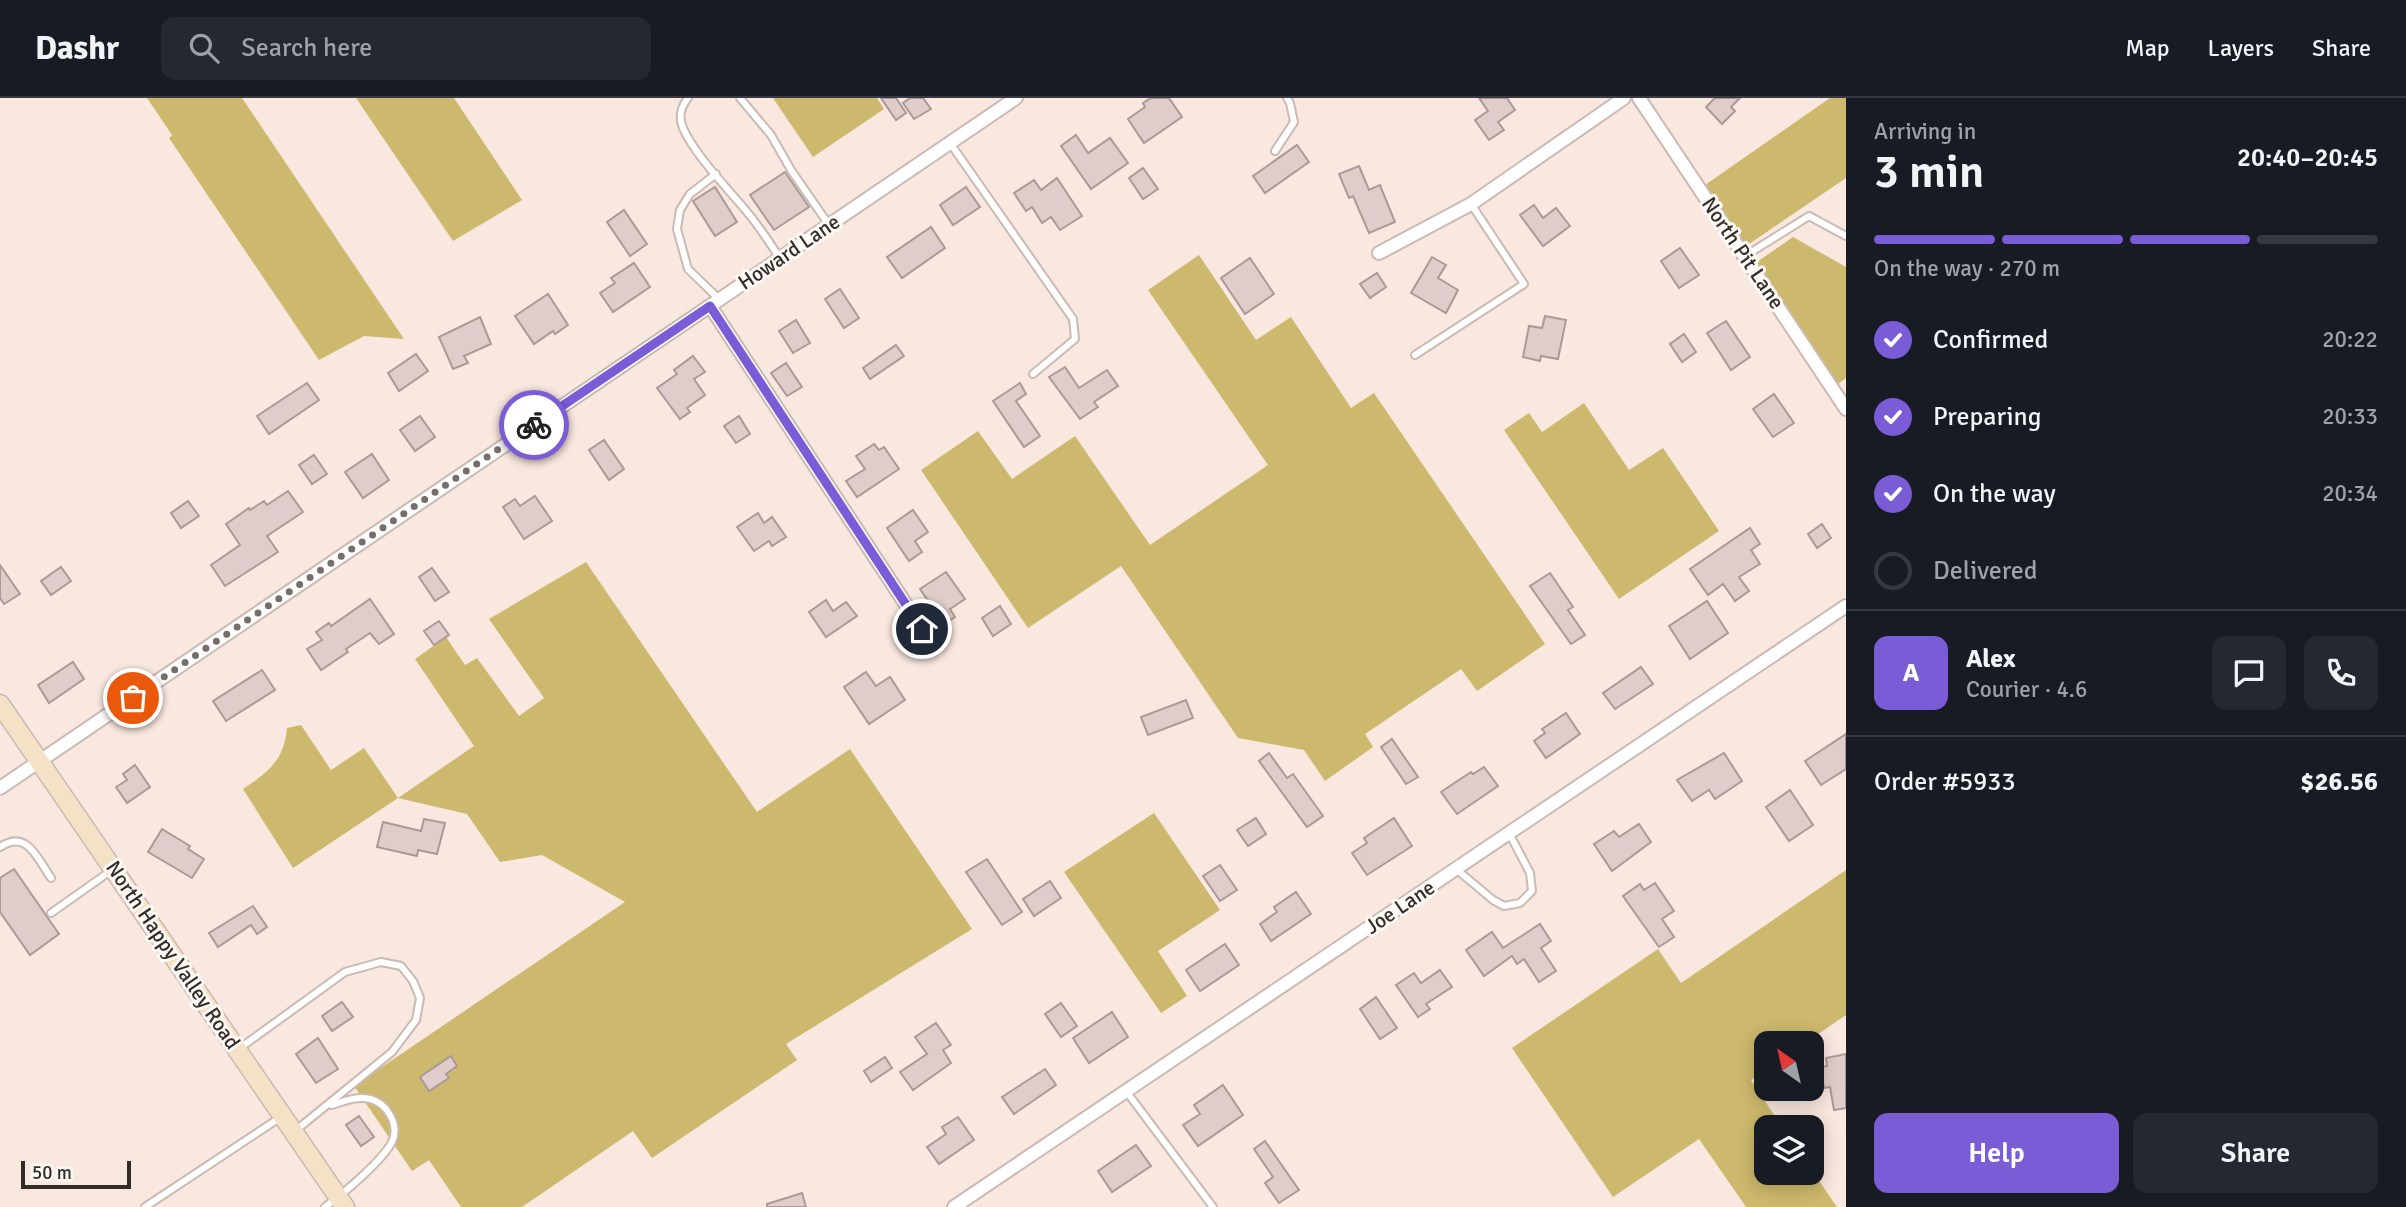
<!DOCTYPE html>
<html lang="en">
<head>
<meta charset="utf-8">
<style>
	:root { --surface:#171b24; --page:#242831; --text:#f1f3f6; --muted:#9ea1a6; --line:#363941; --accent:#7b5cd7 }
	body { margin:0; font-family:Signika,sans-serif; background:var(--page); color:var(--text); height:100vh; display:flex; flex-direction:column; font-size:26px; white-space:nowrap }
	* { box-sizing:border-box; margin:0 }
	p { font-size:23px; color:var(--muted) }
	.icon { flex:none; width:38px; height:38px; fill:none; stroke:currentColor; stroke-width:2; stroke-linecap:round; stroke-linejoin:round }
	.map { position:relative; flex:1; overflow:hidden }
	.sheet { display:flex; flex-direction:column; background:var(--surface); width:560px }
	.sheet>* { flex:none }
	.needle { width:46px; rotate:326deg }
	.tools { position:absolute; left:1754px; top:933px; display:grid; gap:14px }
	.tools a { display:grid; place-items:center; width:70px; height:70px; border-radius:14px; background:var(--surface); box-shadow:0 4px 18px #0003; font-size:35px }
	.scale { position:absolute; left:21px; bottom:18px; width:110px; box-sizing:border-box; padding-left:7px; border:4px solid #322c29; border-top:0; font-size:19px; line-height:24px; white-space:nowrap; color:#322c29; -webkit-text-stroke:5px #fef8f4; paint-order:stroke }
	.pin { position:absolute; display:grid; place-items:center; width:60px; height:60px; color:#fff; margin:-30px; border:4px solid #fff; border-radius:50%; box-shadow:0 2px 7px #0007 }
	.courier { position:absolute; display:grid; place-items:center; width:70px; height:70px; margin:-35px; border:5px solid #7b5cd7; border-radius:50%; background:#fff; color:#222; box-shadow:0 2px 9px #0007 }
	.head em { font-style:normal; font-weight:600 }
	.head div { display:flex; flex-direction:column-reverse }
	.head { display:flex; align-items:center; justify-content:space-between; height:119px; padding:0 28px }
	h1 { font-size:46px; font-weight:600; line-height:52px }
	.bar { display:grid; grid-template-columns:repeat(4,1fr); gap:10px 7px; align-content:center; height:84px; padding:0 28px }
	.bar i { height:9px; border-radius:5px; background:var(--line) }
	.bar .on { background:var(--accent) }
	.bar p { grid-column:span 4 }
	.line { display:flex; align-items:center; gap:18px; padding:0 28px; border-top:2px solid var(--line) }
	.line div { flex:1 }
	.round { display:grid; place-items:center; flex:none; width:74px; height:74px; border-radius:14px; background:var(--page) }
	ol { padding:0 28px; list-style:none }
	li { display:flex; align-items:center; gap:21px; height:77px }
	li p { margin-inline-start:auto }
	li .icon { padding:7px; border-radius:50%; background:var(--accent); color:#fff; stroke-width:4 }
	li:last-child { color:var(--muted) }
	li i { width:38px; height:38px; border:4px solid var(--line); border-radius:50% }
	.button { display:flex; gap:14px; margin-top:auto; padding:14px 28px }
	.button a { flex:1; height:80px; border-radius:14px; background:var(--accent); color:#fff; font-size:28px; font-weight:600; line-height:80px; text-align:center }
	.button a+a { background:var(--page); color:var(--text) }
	header { display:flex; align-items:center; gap:42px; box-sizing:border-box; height:98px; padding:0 35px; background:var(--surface); border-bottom:2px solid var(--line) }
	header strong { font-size:33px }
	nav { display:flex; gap:38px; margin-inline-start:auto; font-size:24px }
	.search { width:490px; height:63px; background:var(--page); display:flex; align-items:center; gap:18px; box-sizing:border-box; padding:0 24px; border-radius:14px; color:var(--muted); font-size:26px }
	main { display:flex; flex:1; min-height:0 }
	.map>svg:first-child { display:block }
</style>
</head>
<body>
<header>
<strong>Dashr</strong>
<div class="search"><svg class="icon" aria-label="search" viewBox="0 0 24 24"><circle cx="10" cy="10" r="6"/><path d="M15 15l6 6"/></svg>Search here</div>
<nav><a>Map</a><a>Layers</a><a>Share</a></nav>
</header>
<main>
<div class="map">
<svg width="1846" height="1109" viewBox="0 0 1846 1109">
	<rect width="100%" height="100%" fill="#f9e8e0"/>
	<g fill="#cdb96d">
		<polygon points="147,0 242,0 404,241 364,238 319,262 169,40 172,37"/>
		<polygon points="356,0 454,0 522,102 453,143"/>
		<polygon points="773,0 877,0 884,11 813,59"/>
		<polygon points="1830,0 1846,0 1846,80 1746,148 1705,87"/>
		<polygon points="1793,139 1846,169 1846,280 1838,286 1757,164"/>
		<polygon points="1199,157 1256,242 1291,219 1351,310 1374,295 1545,546 1477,593 1461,571 1365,636 1373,649 1325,683 1304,652 1238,640 1121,468 1028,530 921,372 978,333 1012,381 1075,338 1150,447 1268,367 1148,192"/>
		<polygon points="1584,305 1629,372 1663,350 1719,433 1619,501 1504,332 1529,315 1542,334"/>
		<path d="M586 464 757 714 850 651 972 831 786 946 797 962 652 1060 633 1033 522 1109H461L429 1062 412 1073 354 988 625 804 542 757 500 764 467 716 398 700 293 770 243 691C268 674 284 663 287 630L301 627 331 672 364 650 398 700 474 648 415 561 446 539 465 567 477 560 519 618 544 600 489 521Z"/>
		<polygon points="1154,715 1220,812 1158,853 1187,898 1161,915 1064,774"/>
		<polygon points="1846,772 1846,917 1805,945 1766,945 1766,972 1751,982 1782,1029 1766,1029 1766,1074 1811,1074 1811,1071 1837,1109 1746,1109 1699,1041 1613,1099 1512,950 1658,851 1681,885"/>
	</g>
	<g fill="#e0cdcb" stroke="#ab9997" stroke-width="2">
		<polygon points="881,0 896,0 906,15 896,22"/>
		<polygon points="910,0 923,0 931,11 914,21 903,5"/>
		<polygon points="1151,0 1169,0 1182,19 1144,45 1128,21 1145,9 1143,5"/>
		<polygon points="1479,0 1507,0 1515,12 1498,24 1504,32 1489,42 1475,22 1488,13"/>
		<polygon points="1715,0 1740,0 1731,9 1735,13 1722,26 1706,9"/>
		<polygon points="1076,37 1088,55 1110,40 1128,65 1091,91 1061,48"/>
		<polygon points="1297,47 1309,64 1265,95 1253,78"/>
		<polygon points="1359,68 1369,92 1380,87 1395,124 1369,135 1353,98 1349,100 1339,76"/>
		<polygon points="1143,70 1158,91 1143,101 1129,80"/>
		<polygon points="785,74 809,109 774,132 750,97"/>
		<polygon points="1057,80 1082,118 1060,132 1051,119 1042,125 1032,109 1026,113 1014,95 1034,82 1041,92"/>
		<polygon points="715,89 737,124 715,138 693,103"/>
		<polygon points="966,89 980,109 953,127 940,107"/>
		<polygon points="1534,107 1543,120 1556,110 1570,128 1543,148 1520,117"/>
		<polygon points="624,112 647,146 630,158 607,124"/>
		<polygon points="931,129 945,150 902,180 887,159"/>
		<polygon points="1680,150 1699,177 1679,190 1661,163"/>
		<polygon points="1432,159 1446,167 1438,180 1458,192 1446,215 1411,195"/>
		<polygon points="1250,160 1274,196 1245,216 1221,180"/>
		<polygon points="634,165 650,189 613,214 600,195 615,185 611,180"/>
		<polygon points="1377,175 1386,189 1370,200 1360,186"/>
		<polygon points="840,191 859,220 844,230 825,201"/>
		<polygon points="548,196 568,227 555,236 553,233 534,246 515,218"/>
		<polygon points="1545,218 1566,222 1558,261 1541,258 1540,263 1523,259 1529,228 1542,230"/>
		<polygon points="480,219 491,246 464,258 468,265 453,271 439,239"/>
		<polygon points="796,222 810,245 793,255 779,233"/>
		<polygon points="1726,223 1750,259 1731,272 1707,235"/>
		<polygon points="1684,236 1696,254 1682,264 1670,246"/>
		<polygon points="896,247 904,258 870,281 863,270"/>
		<polygon points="416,256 428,273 399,293 388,275"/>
		<polygon points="693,258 705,274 694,281 705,297 687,310 690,314 680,321 657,290 677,276 674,272"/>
		<polygon points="786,265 802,289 787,298 771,275"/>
		<polygon points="1065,269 1079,290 1107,272 1118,288 1094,304 1098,309 1080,321 1049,279"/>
		<polygon points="307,285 319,302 269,336 257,318"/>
		<polygon points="1020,285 1026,296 1016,303 1040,338 1024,349 993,303"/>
		<polygon points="1774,296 1794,325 1773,339 1753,311"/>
		<polygon points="420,318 435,339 415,353 400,332"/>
		<polygon points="739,318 750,336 736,345 724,328"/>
		<polygon points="604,342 624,371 609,382 589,352"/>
		<polygon points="874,346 879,352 884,349 899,371 857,399 846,383 865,371 856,358"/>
		<polygon points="372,356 389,382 363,400 345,374"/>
		<polygon points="314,357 327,376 312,386 299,367"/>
		<polygon points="288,393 303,414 267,438 278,454 225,488 211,467 240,447 226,426 249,410 250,412 264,403 267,407"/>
		<polygon points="535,398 552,423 524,441 503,409 515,401 520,408"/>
		<polygon points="188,403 199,418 181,430 171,415"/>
		<polygon points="913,412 928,434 915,443 922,454 909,463 887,430"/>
		<polygon points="758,415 764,425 772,419 786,439 772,448 769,443 754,453 737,429"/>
		<polygon points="1822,426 1831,440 1817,450 1808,436"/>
		<polygon points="1750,430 1760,446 1751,452 1760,466 1739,479 1749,493 1735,503 1723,486 1708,497 1690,471"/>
		<polygon points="0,467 20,496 4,506 0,500"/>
		<polygon points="61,469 71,483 51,497 41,483"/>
		<polygon points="432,470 449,494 435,503 419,479"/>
		<polygon points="946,474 965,501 950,511 955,519 940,529 927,509 931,507 920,491"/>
		<polygon points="1550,475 1573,509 1568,512 1585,537 1571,546 1530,488"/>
		<polygon points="370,501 394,536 379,546 370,535 346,551 348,554 321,572 307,551 322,542 316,534 329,525 331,528"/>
		<polygon points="826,502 833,513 846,504 857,518 826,539 809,514"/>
		<polygon points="1707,503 1728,535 1690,561 1669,528"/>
		<polygon points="1000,508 1011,526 993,538 982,520"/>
		<polygon points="439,523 449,537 434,547 424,533"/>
		<polygon points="73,564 84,581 49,605 38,587"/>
		<polygon points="1641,569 1653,586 1615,611 1603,595"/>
		<polygon points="262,572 275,592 226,623 213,603"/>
		<polygon points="866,574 876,588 890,579 905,602 869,626 844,589"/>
		<polygon points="1186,602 1193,620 1148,637 1141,619"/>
		<polygon points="1566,615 1580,636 1546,660 1534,643 1545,635 1542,631"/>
		<polygon points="1846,636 1846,671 1821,687 1805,663"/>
		<polygon points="1392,641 1418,679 1406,686 1381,649"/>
		<polygon points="1269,655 1287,680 1293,676 1323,718 1307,729 1259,663"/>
		<polygon points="1724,655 1742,683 1715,701 1709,692 1692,703 1677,682"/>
		<polygon points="135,667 150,689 127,705 116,689 127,682 123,676"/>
		<polygon points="1484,669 1498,688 1457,716 1441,694 1471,674 1473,676"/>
		<polygon points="1790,692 1813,727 1789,743 1766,709"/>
		<polygon points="1256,720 1266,736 1248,748 1237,732"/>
		<polygon points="1394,720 1412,748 1367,777 1352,755 1367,745 1364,740"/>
		<polygon points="424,721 445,725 437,756 418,752 417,758 377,749 383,724 421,733"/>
		<polygon points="1639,726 1651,744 1612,773 1594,746 1614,733 1619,739"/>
		<polygon points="162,731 190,748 188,751 204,761 192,780 148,754"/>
		<polygon points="987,761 1022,814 1002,827 966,774"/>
		<polygon points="1220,767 1237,792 1220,803 1203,778"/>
		<polygon points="14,771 59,836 30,857 0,814 0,780"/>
		<polygon points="1050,783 1061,800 1034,818 1023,801"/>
		<polygon points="1655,785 1674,813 1662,821 1674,839 1659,849 1623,798 1640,786 1644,792"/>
		<polygon points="1296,794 1311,816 1271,843 1260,826 1277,814 1274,809"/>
		<polygon points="253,808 267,829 257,836 251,827 218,849 209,835"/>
		<polygon points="1540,826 1551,843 1541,850 1556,873 1539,884 1524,861 1517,866 1512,858 1484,878 1466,852 1492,834 1503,850"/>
		<polygon points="1225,846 1239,867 1200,893 1186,872"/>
		<polygon points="1440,872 1452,889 1426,906 1430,911 1418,919 1396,887 1414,875 1421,885"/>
		<polygon points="1376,899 1397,930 1380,941 1360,911"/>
		<polygon points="342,904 353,919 332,933 322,918"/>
		<polygon points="1061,905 1077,928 1061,939 1045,916"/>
		<polygon points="1112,914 1128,939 1089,965 1073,940"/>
		<polygon points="936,925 951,947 943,952 951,965 913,992 900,974 927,956 915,939"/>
		<polygon points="318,940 338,971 316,985 296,956"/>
		<polygon points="1846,956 1846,1010 1834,1012 1830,989 1824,990 1820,969 1827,968 1826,960"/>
		<polygon points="451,958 457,968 446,976 449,980 429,993 420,979"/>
		<polygon points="885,959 892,970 871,984 864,973"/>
		<polygon points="1045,971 1056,987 1014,1016 1002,999"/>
		<polygon points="1223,987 1243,1017 1198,1048 1183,1027 1200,1016 1194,1007"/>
		<polygon points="359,1018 374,1039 361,1048 346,1027"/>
		<polygon points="958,1019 974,1042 939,1066 927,1049 946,1036 942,1029"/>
		<polygon points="1265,1043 1299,1092 1279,1105 1265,1085 1273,1079 1254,1051"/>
		<polygon points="1136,1047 1151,1068 1112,1094 1098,1073"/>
		<polygon points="802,1095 806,1109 767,1109 767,1106"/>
	</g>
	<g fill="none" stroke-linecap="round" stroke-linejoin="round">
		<g stroke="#cabab2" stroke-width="10">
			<g id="lane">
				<path d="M688 0C681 9 678 18 683 30 695 58 732 95 752 120 762 133 771 147 780 160"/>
				<polyline points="740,0 771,37 791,72 829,127"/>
				<polyline points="950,45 1073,221 1075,241 1033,276"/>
				<polyline points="1275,53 1294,24 1290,5 1287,0"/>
				<polyline points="716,76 690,96 680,112 677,131 688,171 719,201"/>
				<polyline points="1745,158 1809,118 1846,138"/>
				<polyline points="1415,257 1524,186 1471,106"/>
				<path d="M0 749C27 731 37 760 51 780"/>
				<polyline points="1456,771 1493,802 1504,808 1520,805 1532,793 1530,775 1509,735"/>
				<polyline points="51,815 112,772"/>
				<polyline points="240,950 345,874 381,864 401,868 413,883 420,900 416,922 392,954 295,1033"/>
				<polyline points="1126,993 1213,1109"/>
				<polyline points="145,1109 281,1019"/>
				<path d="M325 1109C343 1096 382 1063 392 1044 400 1027 387 1005 370 1001 357 998 344 1003 332 1007"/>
			</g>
		</g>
		<g stroke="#cabab2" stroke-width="16">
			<g id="street">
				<polyline points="1639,0 1846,311"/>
				<polyline points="1379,155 1471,106 1624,0"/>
				<polyline points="710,208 922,531"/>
				<polyline points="0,690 1016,0"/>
				<polyline points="954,1109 1846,508"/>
			</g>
		</g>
		<g stroke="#cabab2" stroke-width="21">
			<polyline id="secondary" points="0,606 345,1109"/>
		</g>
		<use href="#lane" stroke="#fff" stroke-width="6"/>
		<use href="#street" stroke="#fff" stroke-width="12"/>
		<use href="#secondary" stroke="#f5e1c5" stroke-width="18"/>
	</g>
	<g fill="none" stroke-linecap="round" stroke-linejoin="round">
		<polyline stroke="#786e69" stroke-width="7" stroke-dasharray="0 12.6" points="133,600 534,327"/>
		<polyline stroke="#7b5cd7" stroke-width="9" points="534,327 710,208 922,531"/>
	</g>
	<g text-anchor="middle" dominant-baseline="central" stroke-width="6" stroke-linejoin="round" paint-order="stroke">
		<g font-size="21" fill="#322c29" stroke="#fef8f4">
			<text transform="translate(789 154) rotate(-34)">Howard Lane</text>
			<text transform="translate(1743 155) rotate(56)">North Pit Lane</text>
			<text transform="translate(1400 809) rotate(-34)">Joe Lane</text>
			<text transform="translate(173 857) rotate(56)">North Happy Valley Road</text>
		</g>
	</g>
</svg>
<div class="tools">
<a><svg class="needle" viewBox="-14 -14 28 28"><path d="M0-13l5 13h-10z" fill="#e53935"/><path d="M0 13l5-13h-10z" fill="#9ea1a6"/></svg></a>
<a><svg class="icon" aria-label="layers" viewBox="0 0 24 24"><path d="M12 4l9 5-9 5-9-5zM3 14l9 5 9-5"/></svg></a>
</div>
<div class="scale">50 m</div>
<div class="pin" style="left:133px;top:600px;background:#ea580c"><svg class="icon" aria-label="bag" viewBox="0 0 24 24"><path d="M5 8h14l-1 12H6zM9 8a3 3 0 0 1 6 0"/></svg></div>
<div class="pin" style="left:922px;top:531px;background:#1f2937"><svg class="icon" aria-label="home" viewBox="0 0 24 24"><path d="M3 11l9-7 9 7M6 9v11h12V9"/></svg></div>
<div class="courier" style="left:534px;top:327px"><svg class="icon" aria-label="bike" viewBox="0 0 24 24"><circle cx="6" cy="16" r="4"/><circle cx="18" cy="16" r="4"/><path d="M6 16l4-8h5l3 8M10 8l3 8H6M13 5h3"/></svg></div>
</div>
<section class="sheet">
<div class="head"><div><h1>3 min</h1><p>Arriving in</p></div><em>20:40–20:45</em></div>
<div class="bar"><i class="on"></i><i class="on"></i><i class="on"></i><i></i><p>On the way · 270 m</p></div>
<ol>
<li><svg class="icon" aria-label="check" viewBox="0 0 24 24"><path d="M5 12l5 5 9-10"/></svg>Confirmed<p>20:22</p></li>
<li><svg class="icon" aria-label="check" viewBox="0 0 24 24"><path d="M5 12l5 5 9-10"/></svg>Preparing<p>20:33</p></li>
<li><svg class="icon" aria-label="check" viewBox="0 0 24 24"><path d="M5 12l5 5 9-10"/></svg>On the way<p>20:34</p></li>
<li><i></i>Delivered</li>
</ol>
<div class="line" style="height:126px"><b class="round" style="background:var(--accent);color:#fff">A</b><div><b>Alex</b><p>Courier · 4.6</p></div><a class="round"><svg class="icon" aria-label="chat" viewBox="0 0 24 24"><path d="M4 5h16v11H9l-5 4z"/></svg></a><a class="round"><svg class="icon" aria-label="phone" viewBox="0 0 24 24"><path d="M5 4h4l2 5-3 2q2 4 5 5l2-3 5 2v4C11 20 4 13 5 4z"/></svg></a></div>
<div class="line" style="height:91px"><div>Order #5933</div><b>$26.56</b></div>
<div class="button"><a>Help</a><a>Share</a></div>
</section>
</main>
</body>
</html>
